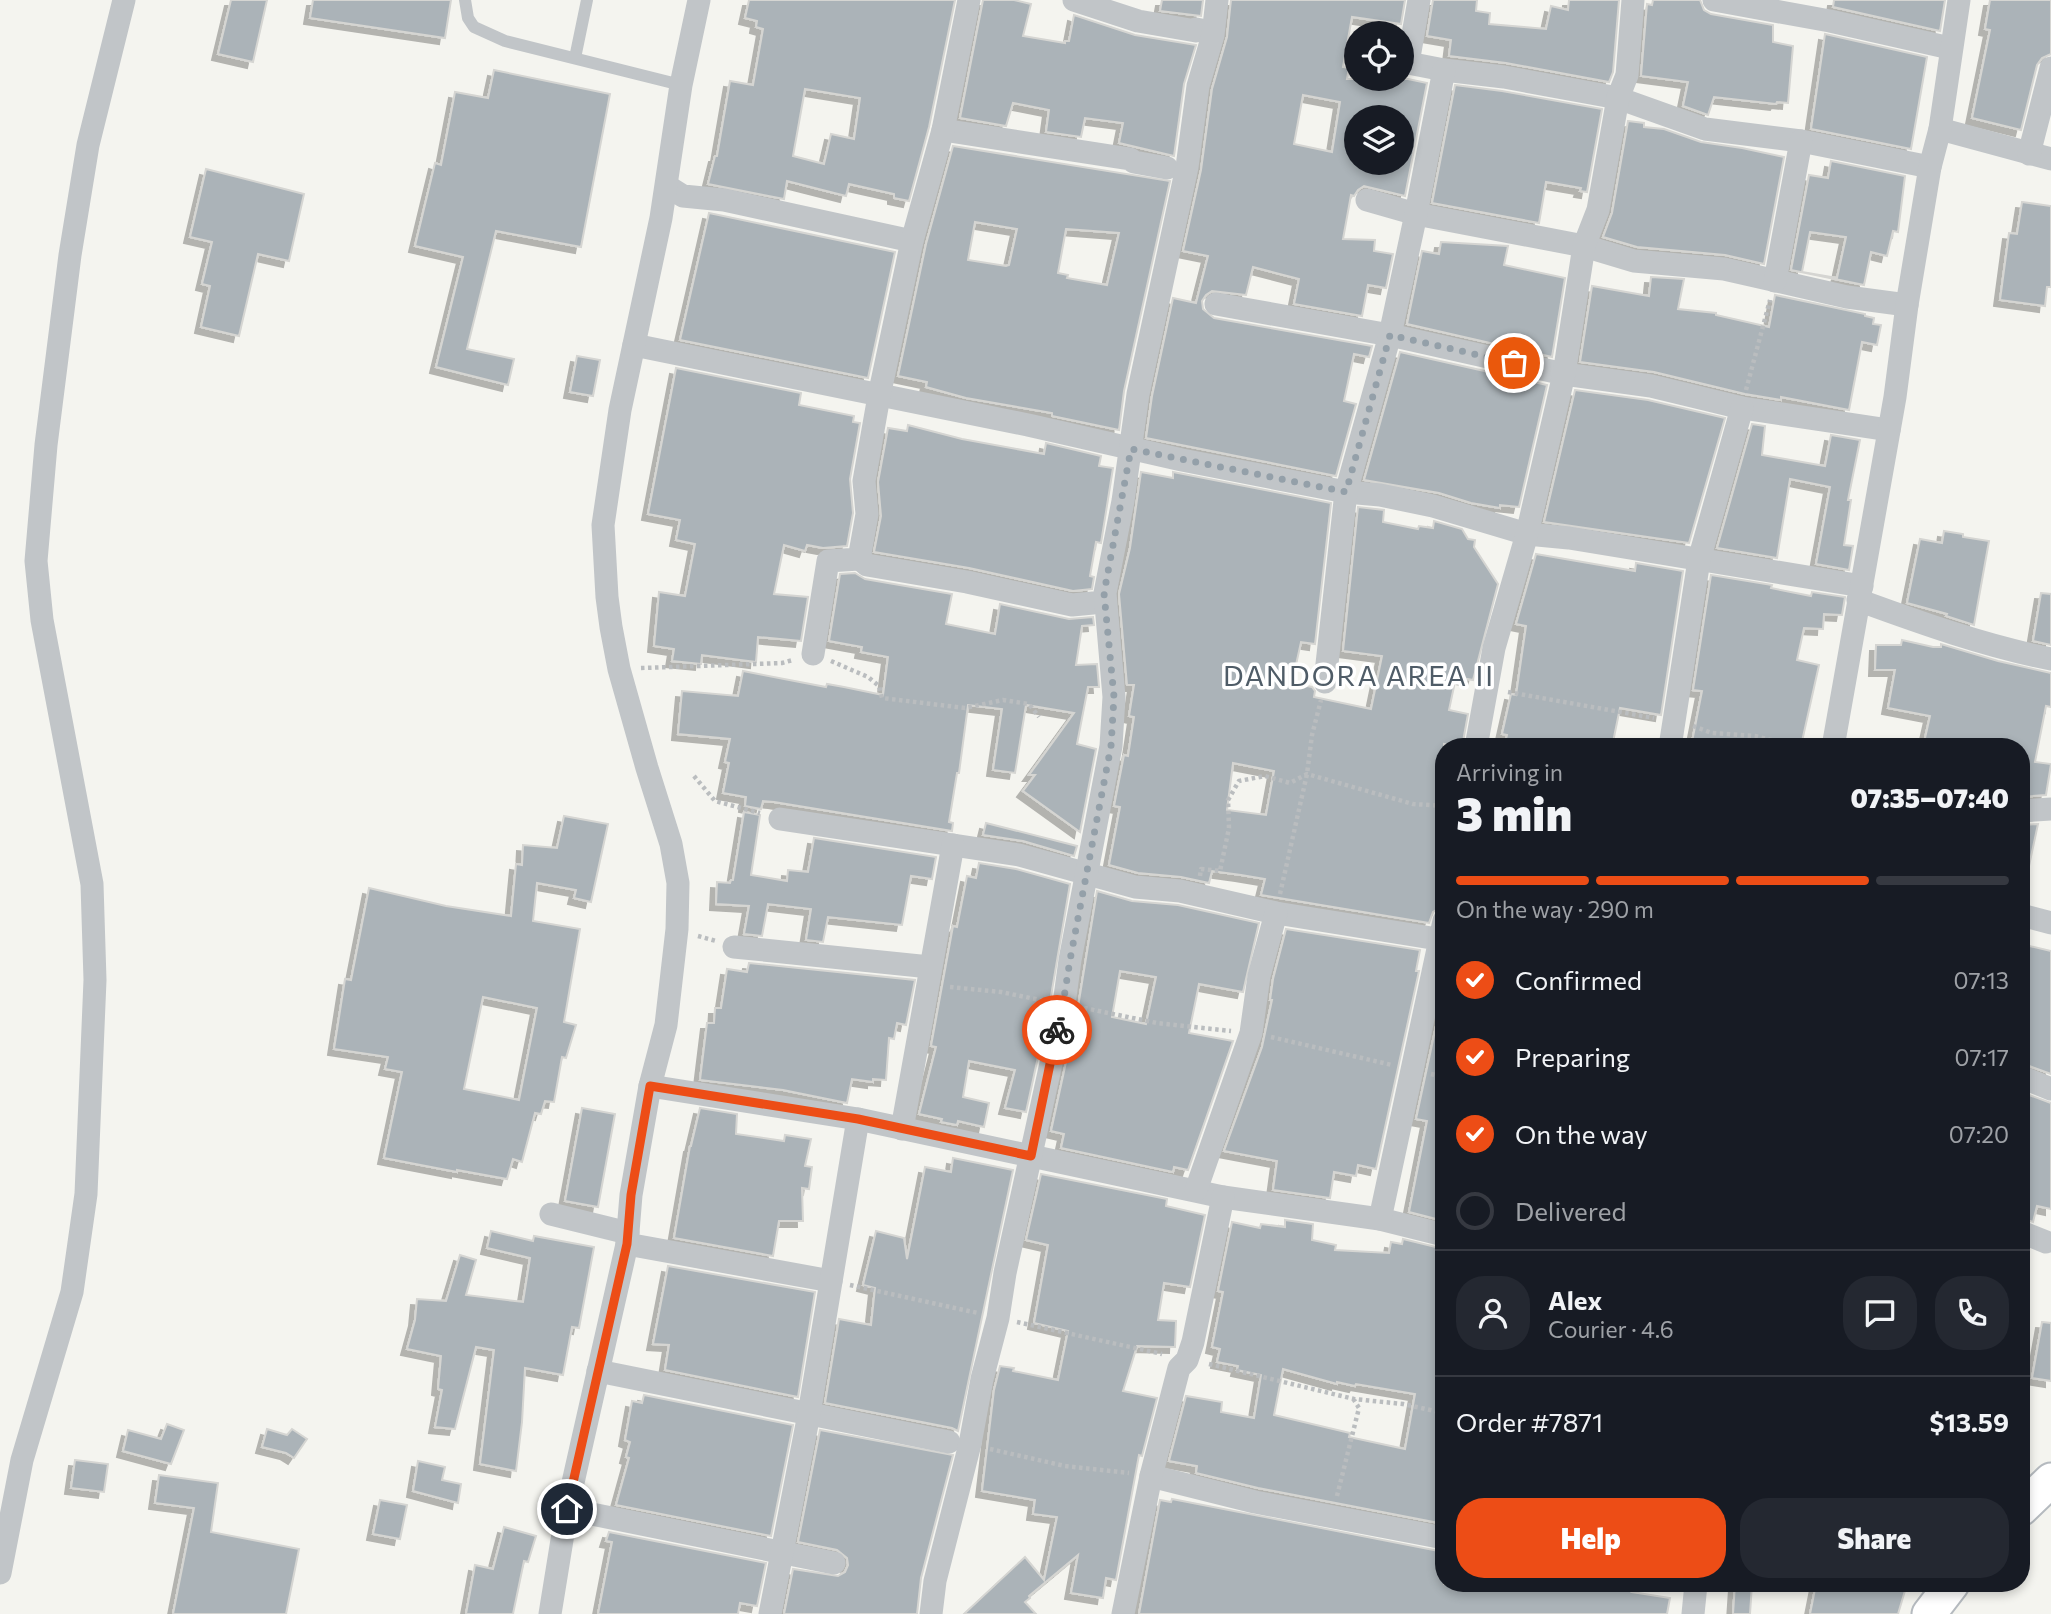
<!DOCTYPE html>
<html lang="en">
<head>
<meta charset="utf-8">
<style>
	:root { --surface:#171b24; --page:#242831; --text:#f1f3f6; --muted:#9ea1a6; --line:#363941; --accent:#ed4d16 }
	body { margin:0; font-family:Commissioner,sans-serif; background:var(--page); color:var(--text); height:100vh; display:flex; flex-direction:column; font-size:26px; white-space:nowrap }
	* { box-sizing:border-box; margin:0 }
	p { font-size:23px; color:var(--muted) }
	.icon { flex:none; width:38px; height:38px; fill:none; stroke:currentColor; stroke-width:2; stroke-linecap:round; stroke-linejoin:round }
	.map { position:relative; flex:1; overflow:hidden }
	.side { position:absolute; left:1435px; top:738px; width:595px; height:854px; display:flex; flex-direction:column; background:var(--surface); border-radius:28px; box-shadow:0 4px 10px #0003 }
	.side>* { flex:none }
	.controls { position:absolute; left:1344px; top:21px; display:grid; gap:14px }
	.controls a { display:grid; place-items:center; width:70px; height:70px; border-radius:50%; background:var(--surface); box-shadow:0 4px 10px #0003; font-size:35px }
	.pin { position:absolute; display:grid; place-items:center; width:60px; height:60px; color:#fff; margin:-30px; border:4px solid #fff; border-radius:50%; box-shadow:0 2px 7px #0007 }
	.courier { position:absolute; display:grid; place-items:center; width:70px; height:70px; margin:-35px; border:5px solid #ed4d16; border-radius:50%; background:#fff; color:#222; box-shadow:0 2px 9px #0007 }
	.summary em { font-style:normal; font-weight:800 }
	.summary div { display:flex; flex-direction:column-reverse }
	.summary { display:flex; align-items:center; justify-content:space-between; height:119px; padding:0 21px }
	h1 { font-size:46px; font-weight:800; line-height:52px }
	.bar { display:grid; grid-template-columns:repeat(4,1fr); gap:10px 7px; align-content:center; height:84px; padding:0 21px }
	.bar i { height:9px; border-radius:5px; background:var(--line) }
	.bar .on { background:var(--accent) }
	.bar p { grid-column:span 4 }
	.line { display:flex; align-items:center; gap:18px; padding:0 21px; border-top:2px solid var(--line) }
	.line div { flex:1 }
	.round { display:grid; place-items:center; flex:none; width:74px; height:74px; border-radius:28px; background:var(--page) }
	ol { padding:0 21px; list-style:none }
	li { display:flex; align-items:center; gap:21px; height:77px }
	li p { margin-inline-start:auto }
	li .icon { padding:7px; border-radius:50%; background:var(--accent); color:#fff; stroke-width:4 }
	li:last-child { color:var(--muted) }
	li i { width:38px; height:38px; border:4px solid var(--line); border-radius:50% }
	.action { display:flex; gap:14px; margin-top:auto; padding:14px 21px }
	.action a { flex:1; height:80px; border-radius:28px; background:var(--accent); color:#fff; font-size:28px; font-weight:800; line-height:80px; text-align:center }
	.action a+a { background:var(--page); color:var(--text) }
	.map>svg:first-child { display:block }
</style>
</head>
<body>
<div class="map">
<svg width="2051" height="1614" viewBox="0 0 2051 1614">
	<defs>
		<filter id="shadow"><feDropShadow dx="-6" dy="6" stdDeviation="0" flood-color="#0004"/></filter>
	</defs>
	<rect width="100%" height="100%" fill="#f4f4ef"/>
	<g fill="#abb3b8" stroke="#d5d5d2" stroke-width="2" fill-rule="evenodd" filter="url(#shadow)">
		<polygon points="231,0 267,0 253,62 218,54"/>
		<polygon points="313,0 451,0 445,38 310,18"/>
		<path d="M749 0H955L929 127 909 201 894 198V194L849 184 846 196 787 181 784 199 708 184 715 156H717L730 81 753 85 763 29 756 27 757 21 745 18ZM805 89 860 98 854 139 831 134 824 164 793 156Z"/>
		<polygon points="983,0 1014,0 1031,4 1023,36 1065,43 1065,41 1069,41 1074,15 1135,35 1196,45 1184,84 1174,156 1119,143 1123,123 1085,118 1081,137 1046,132 1049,110 1013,103 1006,126 960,118"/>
		<polygon points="1162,0 1203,0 1201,16 1160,11"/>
		<path d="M1231 0H1405L1401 24 1352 17 1343 67 1349 68 1347 79H1408L1427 83 1405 196 1364 186 1358 190 1354 196 1351 195 1343 239 1375 240 1374 251 1393 254 1386 288 1368 285 1362 316 1294 304 1299 279 1253 267 1246 295 1212 291 1206 295 1202 301 1203 309 1214 318 1372 346 1369 357 1354 354 1344 401 1356 404 1336 476 1146 438 1152 396 1173 298 1196 303 1208 256 1183 251 1201 170 1212 89 1227 37ZM1303 95 1340 102 1332 152 1294 144ZM1356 117H1402V163H1356Z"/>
		<polygon points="1433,0 1477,0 1476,11 1490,13 1489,24 1546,29 1551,6 1568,10 1569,0 1619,0 1613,72 1609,82 1506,63 1449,56 1451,40 1427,36"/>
		<polygon points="1653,0 1700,0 1704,10 1711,14 1773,25 1773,42 1793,46 1788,103 1777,102 1776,104 1714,97 1708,115 1683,106 1688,82 1641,76 1647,4 1652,5"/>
		<polygon points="1834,0 1945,0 1940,31 1833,7"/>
		<polygon points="1990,0 2051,0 2051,54 2042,58 2037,65 2021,130 1972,118 1990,30 1985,29"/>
		<polygon points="1825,34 1927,57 1911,149 1811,129"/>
		<polygon points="494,70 610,94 581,247 496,231 467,349 514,359 508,385 436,367 463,257 415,246 435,163 441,165 455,92 488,98"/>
		<polygon points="1455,85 1502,91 1602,109 1587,192 1580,191 1581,188 1546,182 1539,223 1432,203"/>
		<polygon points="1628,121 1644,123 1644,127 1664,129 1701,142 1742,148 1784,157 1764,264 1725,255 1637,247 1603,237 1612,213"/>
		<path d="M953 146 1170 181 1124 391 1119 430 1052 416V413L966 398 926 387 927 382 898 376 926 244ZM975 222 1017 229 1009 265 1006 266 968 260ZM1066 229 1119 233 1107 285 1067 278 1068 275 1058 273Z"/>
		<path d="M1831 161 1905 176 1898 232 1893 231 1887 256 1871 252 1864 285 1791 270 1809 175 1828 178ZM1810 232 1846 237 1837 278 1802 272Z"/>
		<polygon points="206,169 304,194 289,261 258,254 239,336 201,327 210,286 202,284 212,242 190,237"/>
		<polygon points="2022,202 2051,206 2051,287 2047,287 2045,306 2000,300 2009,233 2017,234"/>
		<polygon points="709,213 895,252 868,378 680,340"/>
		<polygon points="1441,242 1508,246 1504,265 1565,278 1552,357 1407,324 1422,251 1439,254"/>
		<polygon points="1651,277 1684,279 1678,309 1716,313 1716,315 1769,327 1775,295 1865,314 1865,316 1874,318 1873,324 1881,325 1877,345 1862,342 1849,410 1781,397 1781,400 1745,394 1654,372 1580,362 1592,286 1649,296"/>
		<polygon points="1400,352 1547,385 1519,507 1500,505 1500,508 1471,503 1439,493 1364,480"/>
		<polygon points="577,356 600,360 593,396 570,392"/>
		<polygon points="676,368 801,393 799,405 854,416 853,422 860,423 850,479 853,513 847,546 823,548 807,545 805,551 784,545 774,594 808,597 801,641 758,637 756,662 702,655 701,664 672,661 674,649 654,646 659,592 685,596 695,544 676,540 680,520 648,514"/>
		<polygon points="1575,390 1648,400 1725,418 1689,543 1544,522"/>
		<polygon points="1752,424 1765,426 1762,455 1825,466 1831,435 1860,440 1848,500 1851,500 1844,545 1853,546 1849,570 1816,564 1830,487 1790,479 1777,558 1717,548"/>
		<polygon points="908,425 962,439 1044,454 1046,443 1101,456 1099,466 1113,468 1101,543 1096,542 1090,576 1094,577 1092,589 1073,591 969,568 874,552 881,516 878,482 888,428 907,431"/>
		<path d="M1141 472 1173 478V472L1331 503 1315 644 1301 642 1292 683 1312 687 1315 691 1314 697 1371 709 1382 656 1343 651 1358 507 1384 510 1383 522 1418 529 1419 526 1433 528 1434 521 1462 529 1468 539 1475 540 1474 547 1498 584 1473 680 1456 677 1449 710 1468 714 1462 747 1444 744V880L1438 909 1433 912 1429 923 1261 895 1265 879 1241 875 1212 871 1209 883 1181 877 1138 873 1109 865 1120 807 1114 806 1124 755 1128 756 1134 717 1129 716 1134 685H1127L1119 594 1130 548ZM1233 763 1274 771 1266 815 1227 810Z"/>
		<polygon points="1944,531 1963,534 1963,537 1989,541 1974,625 1946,616 1947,614 1907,603 1920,539 1942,543"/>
		<polygon points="1536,554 1635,571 1636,563 1683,571 1661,715 1620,708 1612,747 1504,747 1507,735 1502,734 1511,694 1516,695 1526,626 1516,624"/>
		<polygon points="855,573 865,579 952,594 946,624 995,634 1000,604 1069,619 1093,617 1094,625 1082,626 1076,665 1097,664 1099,687 1088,687 1077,744 1096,749 1080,832 1023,791 1035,775 1029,775 1074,713 1026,705 1015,773 993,770 1002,709 968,705 959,773 957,773 949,822 953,823 952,831 774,802 763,801 761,809 745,806 746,797 723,793 729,763 725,762 730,739 678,734 682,691 738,696 743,671 826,687 827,684 844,687 883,695 888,657 861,652 862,647 829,641 840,574"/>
		<polygon points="1711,575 1772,585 1771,588 1811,596 1812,592 1845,597 1842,615 1824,614 1823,629 1804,628 1797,660 1819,665 1801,746 1780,742 1779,747 1691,747 1702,691 1693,690"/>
		<polygon points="2041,593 2051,594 2051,645 2033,641"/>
		<polygon points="1902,640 1933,647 1941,647 1941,644 1998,661 2051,673 2051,707 2046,706 2035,762 2051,764 2046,795 2021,797 2021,747 1923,747 1930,716 1888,708 1895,670 1875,670 1876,645 1901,645"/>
		<polygon points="744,812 760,815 751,875 787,881 788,870 808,872 814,838 936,857 932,879 911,876 902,925 828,917 823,942 806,940 811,909 768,904 762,936 744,934 749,906 716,904 717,882 730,883 731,880 733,880"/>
		<path d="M564 816 608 824 591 902 574 898 576 890 537 883 533 921 580 929 564 1022 576 1025 566 1058 562 1057 554 1102 545 1101 541 1114 535 1113 522 1162 513 1159 507 1179 457 1170V1172L384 1158 402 1072 385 1069 388 1057 334 1049 345 979 351 980 369 888 446 906 511 916 516 864 522 865 523 845 557 848ZM483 997 537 1008 519 1100 464 1089Z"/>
		<polygon points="986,823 1077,846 1074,856 1023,841 983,835"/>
		<polygon points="2038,824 2029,866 2021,866 2021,825"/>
		<polygon points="979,863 1016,869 1070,884 1050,1002 1026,1112 1005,1108 1015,1070 969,1061 963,1097 989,1103 984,1127 958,1121 957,1125 941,1122 942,1119 919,1114 936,1047 931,1046 953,926 957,927 967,876 976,878"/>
		<path d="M1097 891 1132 901 1178 905 1259 923 1243 992 1199 984 1189 1033 1233 1041 1188 1170 1174 1167 1173 1172 1061 1148 1064 1134 1051 1131 1078 1007ZM1120 971 1156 977 1146 1024 1112 1017Z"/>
		<polygon points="1286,929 1420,950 1416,971 1419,971 1376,1169 1358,1165 1356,1176 1334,1172 1330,1198 1273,1190 1277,1161 1224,1151 1262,1047 1272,1000 1270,1000 1273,979"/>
		<polygon points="2021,944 2051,951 2051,1074 2021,1063"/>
		<polygon points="749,963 915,980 906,1025 897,1023 894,1039 889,1038 886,1080 873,1079 873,1082 852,1079 847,1103 783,1090 700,1080 707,1023 714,1023 715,1008 721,1008 727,969 747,972"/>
		<polygon points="1444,989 1444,1221 1409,1212 1427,1121 1416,1119"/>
		<polygon points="2021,1092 2051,1103 2051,1209 2037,1206 2033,1222 2021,1218"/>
		<polygon points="582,1108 615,1114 598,1207 565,1201"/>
		<polygon points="700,1108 737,1114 736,1134 784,1141 785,1135 811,1139 805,1166 812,1167 809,1189 802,1188 803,1221 779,1221 773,1256 674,1238 690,1146 691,1146"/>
		<polygon points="953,1158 1013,1170 958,1431 952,1428 825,1403 839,1319 871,1325 875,1288 863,1285 876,1231 904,1238 907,1259 925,1167 951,1172"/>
		<polygon points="1041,1174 1167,1199 1166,1206 1205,1215 1190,1287 1164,1283 1158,1320 1176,1321 1175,1347 1137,1346 1123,1391 1157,1398 1142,1456 1139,1455 1116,1580 1106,1578 1103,1598 1071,1593 1078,1555 1029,1596 1030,1598 1025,1602 1036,1614 964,1614 1025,1557 1044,1580 1057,1517 1033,1514 1035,1500 982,1491 994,1390 1000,1366 1014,1368 1013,1371 1058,1380 1068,1331 1034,1323 1048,1245 1026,1240"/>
		<path d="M1285 1220 1313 1224 1312 1240 1336 1245 1335 1250 1389 1253 1391 1242 1402 1244 1403 1239 1444 1249V1524L1258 1488 1196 1473 1197 1466 1169 1461 1186 1396 1222 1402 1221 1412 1254 1418 1261 1375 1237 1370 1238 1366 1217 1362 1220 1349 1212 1347 1223 1292 1218 1291 1232 1222 1260 1228 1261 1224 1285 1227ZM1283 1369 1337 1384V1382L1355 1386 1356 1384 1415 1394 1405 1449 1349 1437 1350 1433 1274 1415Z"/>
		<polygon points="491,1231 533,1241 534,1236 594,1247 579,1328 572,1327 563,1375 525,1368 522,1422 516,1471 480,1464 494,1350 476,1347 455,1429 435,1427 442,1390 438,1389 441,1356 407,1349 415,1320 417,1299 446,1301 460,1255 476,1260 466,1295 523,1302 530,1258 487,1248"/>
		<polygon points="668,1266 815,1292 798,1397 665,1370 669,1345 653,1344"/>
		<polygon points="2042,1322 2051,1323 2051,1381 2032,1378"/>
		<polygon points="644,1395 793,1425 771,1536 616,1505 629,1458 626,1457 630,1442 625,1440 632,1401 642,1403"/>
		<polygon points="167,1424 184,1430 171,1464 123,1451 128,1430 161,1439"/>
		<polygon points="267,1429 287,1435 292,1429 307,1439 294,1458 286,1453 262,1447"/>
		<polygon points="820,1430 953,1455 921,1578 917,1614 784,1614 793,1569 838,1576 845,1572 848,1565 847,1558 837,1550 798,1542"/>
		<polygon points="75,1460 108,1464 104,1492 71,1488"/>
		<polygon points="418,1461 445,1467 442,1480 461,1484 458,1503 413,1491"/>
		<polygon points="159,1475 218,1483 211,1532 299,1549 286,1614 173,1614 194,1508 155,1503"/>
		<polygon points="1172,1499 1444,1552 1444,1584 1620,1584 1619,1588 1633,1591 1632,1592 1670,1598 1667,1614 1139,1614 1160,1500 1171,1502"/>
		<polygon points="380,1500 407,1505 400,1539 373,1534"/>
		<polygon points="504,1527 536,1536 528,1562 524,1561 513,1614 466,1614 475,1565 493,1569"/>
		<polygon points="609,1532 766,1563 757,1606 740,1603 738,1614 598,1614 612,1542 606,1541"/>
		<polygon points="1735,1584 1752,1584 1750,1614 1733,1614"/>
		<polygon points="1816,1584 1907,1584 1898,1614 1810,1614"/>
	</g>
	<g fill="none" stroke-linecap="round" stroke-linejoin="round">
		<g stroke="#b5babf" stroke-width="37">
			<g id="secondary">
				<polyline points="2021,1509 2051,1480"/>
				<polyline points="1929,1614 1952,1584"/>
			</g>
		</g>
		<g stroke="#babdbf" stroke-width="4.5" stroke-dasharray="3.5 3.5" stroke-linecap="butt">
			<polyline points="1746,390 1770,300"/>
			<polyline points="831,661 868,677 879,686 882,698 965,708 1003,700 1029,704 1039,717"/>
			<polyline points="641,668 782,663 793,660"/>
			<polyline points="1508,692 1654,718"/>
			<polyline points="1693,726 1712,733 1755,736 1798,747"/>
			<polyline points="694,776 715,801 760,813"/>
			<polyline points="1200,876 1201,869 1220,871 1229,828 1228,800 1239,781 1265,776 1290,783 1307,774 1413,804 1444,806"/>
			<polyline points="1280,894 1307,774 1312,735 1321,700"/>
			<polyline points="698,936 716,941"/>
			<polyline points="950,987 1001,992 1045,1001"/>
			<polyline points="1084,1008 1157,1023 1231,1031"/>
			<polyline points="1271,1037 1392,1065"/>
			<polyline points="1431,1074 1444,1077"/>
			<polyline points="850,1285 978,1313"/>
			<polyline points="1017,1322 1162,1354"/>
			<polyline points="1209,1364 1354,1399 1403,1404 1444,1413"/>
			<polyline points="990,1449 1065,1466 1129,1473"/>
			<polyline points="1337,1496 1359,1408 1354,1400"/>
		</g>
		<g stroke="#c1c5c8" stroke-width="12">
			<polyline points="465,0 468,18 474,27 505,41 681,85"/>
			<polyline points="575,58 587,0"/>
		</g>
		<g stroke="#c1c5c8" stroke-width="23">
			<polyline points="1074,0 1138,21 1196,31 1196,29 1206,31"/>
			<polyline points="1419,0 1408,63 1444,70 1504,77 1618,98 1705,129 1801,141 1930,167"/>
			<polyline points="1714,0 1830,21 1950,48"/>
			<polyline points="1940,129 2051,159"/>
			<polyline points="943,130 1130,159 1134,162 1167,168"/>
			<polyline points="2029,154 2051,68"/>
			<polyline points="667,186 683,196 724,200 912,241"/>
			<polyline points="1367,200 1416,214 1584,246 1634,261 1724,269 1847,297 1907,305"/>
			<polyline points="1775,281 1801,141"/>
			<polyline points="1216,304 1390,335 1564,374 1651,386 1742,408 1889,430"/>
			<polyline points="634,345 1028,425 1182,460 1346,492 1380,495 1433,506 1527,534 1569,538 1862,586"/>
			<polyline points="859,558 867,565 967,582 1072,605 1093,603"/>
			<path d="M1858 600C1921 623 1985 646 2051 659"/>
			<polyline points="813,654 828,561 859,559 867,514 864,481 879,396 912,241 943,130 969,0"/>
			<polyline points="1325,682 1346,492 1390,335 1416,214 1444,70"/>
			<polyline points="1476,747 1494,648 1527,534 1564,374 1584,246 1598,210 1618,98 1627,75 1633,0"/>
			<polyline points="1670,747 1699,560 1742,408"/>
			<polyline points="1833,747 1895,397 1907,305 1930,167 1940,129 1959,0"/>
			<polyline points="2021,811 2051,809"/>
			<polyline points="780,819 1019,855 1135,887 1180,891 1276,913 1444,940"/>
			<polyline points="2021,915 2051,923"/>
			<polyline points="734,947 930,967"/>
			<polyline points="2021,1077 2051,1089"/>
			<polyline points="650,1086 858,1119 1223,1197 1380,1219 1444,1235"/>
			<polyline points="902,1129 953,845"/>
			<polyline points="1196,1190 1251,1033 1259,976 1276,913"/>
			<polyline points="551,1214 628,1233"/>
			<polyline points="1380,1219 1444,921"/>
			<polyline points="2021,1232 2046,1242"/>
			<polyline points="627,1244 831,1281"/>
			<polyline points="598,1371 949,1442"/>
			<polyline points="1151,1476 1255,1502 1444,1538"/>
			<polyline points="567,1509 834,1563"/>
			<polyline points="0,1573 22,1460 72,1292 86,1194 95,980 92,884 42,620 36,561 46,445 70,255 88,145 124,0"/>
			<polyline points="550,1614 567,1509 627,1244 631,1195 650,1086 666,1025 677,929 678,883 671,844 647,768 619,669 611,627 607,597 603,525 620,410 661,218 681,85 699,0"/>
			<polyline points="770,1614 809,1414 858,1119"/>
			<polyline points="931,1614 935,1581 970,1444 982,1379 998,1318 1005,1273 1064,1004 1070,960 1111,746 1114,697 1105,593 1123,501 1138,394 1187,167 1198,86 1213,35 1217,0"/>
			<polyline points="1123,1614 1151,1476 1179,1368 1187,1360 1193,1342 1223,1197"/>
			<polyline points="1693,1614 1696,1584"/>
		</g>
		<use href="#secondary" stroke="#fff" stroke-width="33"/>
	</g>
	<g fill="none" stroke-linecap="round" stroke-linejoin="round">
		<polyline stroke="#94a0a9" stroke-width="7" stroke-dasharray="0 12.6" points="1057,1030 1063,1004 1070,960 1111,746 1114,697 1104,593 1131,449 1346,492 1390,335 1514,363"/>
		<polyline stroke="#ed4d16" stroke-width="9" points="567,1509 627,1244 631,1195 650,1086 858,1119 1031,1156 1057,1030"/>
	</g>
	<g text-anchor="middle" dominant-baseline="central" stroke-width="7" stroke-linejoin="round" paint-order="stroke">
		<g font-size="28" letter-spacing="2" fill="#4f5c67" stroke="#fff">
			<text x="1359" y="675">DANDORA AREA II</text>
		</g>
	</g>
</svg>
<div class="controls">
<a><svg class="icon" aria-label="locate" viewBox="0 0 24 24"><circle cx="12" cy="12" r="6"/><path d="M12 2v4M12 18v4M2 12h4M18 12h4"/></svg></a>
<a><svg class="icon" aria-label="layers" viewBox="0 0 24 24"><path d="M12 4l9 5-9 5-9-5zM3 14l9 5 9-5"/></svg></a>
</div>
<div class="pin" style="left:1514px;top:363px;background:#ea580c"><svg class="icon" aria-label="bag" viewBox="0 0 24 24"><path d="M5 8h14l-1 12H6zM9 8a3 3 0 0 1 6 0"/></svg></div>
<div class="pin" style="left:567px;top:1509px;background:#1f2937"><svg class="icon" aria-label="home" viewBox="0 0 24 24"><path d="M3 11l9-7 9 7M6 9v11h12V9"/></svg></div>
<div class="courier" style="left:1057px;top:1030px"><svg class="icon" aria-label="bike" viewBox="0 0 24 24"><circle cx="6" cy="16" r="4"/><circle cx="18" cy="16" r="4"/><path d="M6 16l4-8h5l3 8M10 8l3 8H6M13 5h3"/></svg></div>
<section class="side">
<div class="summary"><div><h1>3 min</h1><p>Arriving in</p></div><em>07:35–07:40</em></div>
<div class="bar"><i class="on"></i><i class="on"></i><i class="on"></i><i></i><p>On the way · 290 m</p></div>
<ol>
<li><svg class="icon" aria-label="check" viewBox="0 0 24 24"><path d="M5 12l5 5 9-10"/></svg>Confirmed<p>07:13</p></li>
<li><svg class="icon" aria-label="check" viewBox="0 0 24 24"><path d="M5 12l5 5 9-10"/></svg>Preparing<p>07:17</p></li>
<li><svg class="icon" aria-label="check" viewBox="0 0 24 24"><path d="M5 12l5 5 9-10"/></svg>On the way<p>07:20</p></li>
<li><i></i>Delivered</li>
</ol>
<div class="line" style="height:126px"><a class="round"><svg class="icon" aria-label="person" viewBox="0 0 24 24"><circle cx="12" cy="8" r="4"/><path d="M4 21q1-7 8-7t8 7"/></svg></a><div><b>Alex</b><p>Courier · 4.6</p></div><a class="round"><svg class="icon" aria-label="chat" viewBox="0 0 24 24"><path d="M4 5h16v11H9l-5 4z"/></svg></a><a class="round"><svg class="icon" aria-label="phone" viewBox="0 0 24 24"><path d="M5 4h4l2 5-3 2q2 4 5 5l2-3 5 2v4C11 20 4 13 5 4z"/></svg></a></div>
<div class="line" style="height:91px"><div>Order #7871</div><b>$13.59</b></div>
<div class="action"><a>Help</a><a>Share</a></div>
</section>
</div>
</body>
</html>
